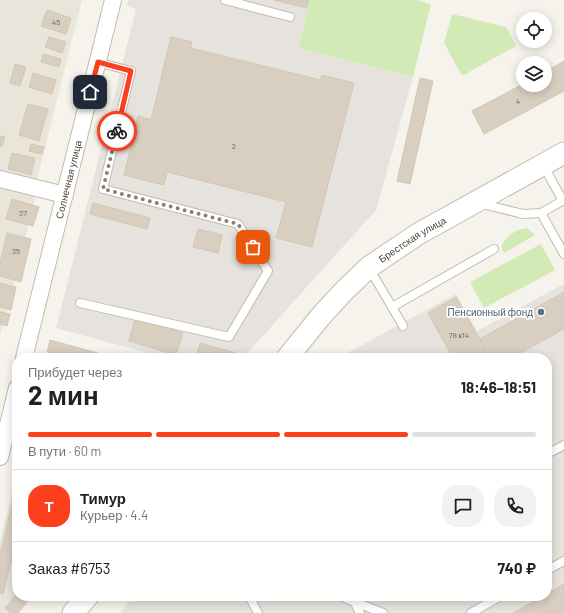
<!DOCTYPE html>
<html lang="ru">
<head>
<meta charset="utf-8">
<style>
	:root { --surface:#fff; --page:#f2f2f2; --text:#202124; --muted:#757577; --line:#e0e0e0; --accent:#fc3f1d }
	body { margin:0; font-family:Barlow,sans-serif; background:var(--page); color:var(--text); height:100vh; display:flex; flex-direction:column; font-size:15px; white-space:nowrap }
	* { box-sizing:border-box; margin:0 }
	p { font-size:13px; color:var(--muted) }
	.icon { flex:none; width:22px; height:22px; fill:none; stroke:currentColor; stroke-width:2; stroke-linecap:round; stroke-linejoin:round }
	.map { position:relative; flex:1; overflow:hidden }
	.sheet { position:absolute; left:12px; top:353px; width:540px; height:248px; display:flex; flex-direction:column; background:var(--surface); border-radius:16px; box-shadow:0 2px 10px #0003 }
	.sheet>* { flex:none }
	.fabs { position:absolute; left:516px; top:12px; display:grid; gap:8px }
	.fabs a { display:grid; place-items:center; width:36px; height:36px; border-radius:50%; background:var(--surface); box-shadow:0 2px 10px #0003; font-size:20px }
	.pin { position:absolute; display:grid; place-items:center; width:34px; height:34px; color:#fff; margin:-17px; border-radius:8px; box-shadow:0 2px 6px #0006 }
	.courier { position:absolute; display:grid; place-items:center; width:40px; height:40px; margin:-20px; border:3px solid #fc3f1d; border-radius:50%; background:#fff; color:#222; box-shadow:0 1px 5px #0007 }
	.overview em { font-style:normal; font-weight:700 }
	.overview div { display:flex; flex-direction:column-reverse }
	.overview { display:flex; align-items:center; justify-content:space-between; height:68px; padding:0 16px }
	h1 { font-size:26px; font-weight:700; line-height:30px }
	.bar { display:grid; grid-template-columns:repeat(4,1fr); gap:6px 4px; align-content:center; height:48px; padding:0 16px }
	.bar i { height:5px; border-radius:3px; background:var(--line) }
	.bar .active { background:var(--accent) }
	.bar p { grid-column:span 4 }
	.line { display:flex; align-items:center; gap:10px; padding:0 16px; border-top:1px solid var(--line) }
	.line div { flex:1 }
	.round { display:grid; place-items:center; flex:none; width:42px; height:42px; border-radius:16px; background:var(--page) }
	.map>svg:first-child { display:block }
</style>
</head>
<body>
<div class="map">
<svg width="564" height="613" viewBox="0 0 564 613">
	<rect width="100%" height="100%" fill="#f6f3ec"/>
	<g fill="#eae5da">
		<polygon points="0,0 82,0 36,183 0,174"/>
		<polygon points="0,187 36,196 0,336"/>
	</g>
	<g fill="#e6e2dd">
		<polygon points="128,0 310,0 298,48 413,77 376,210 243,358 166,358 56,328 136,9 127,6"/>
		<polygon points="564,284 564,613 120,613 134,596 547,596 547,358 338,358 456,294 477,331"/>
		<polygon points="17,474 17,596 32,596 18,613 0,613 0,541"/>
	</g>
	<g fill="#d2eab5">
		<polygon points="310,0 416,0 431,4 413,77 298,48"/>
		<polygon points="452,14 506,27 516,46 462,76 444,43"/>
		<path d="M527 228 535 235 504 253 501 246C507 235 515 230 527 228Z"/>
		<polygon points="541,244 555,270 484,308 470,282"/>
	</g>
	<g fill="#d8cfc1" stroke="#d3c7b4">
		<polygon points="273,0 309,0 307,8"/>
		<polygon points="47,10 71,18 66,34 41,26"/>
		<polygon points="49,37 66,42 62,53 45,47"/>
		<polygon points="171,37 192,42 191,48 320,80 322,75 354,83 312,247 276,238 286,202 167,172 164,185 124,175 138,116 151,120"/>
		<polygon points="43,54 61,59 59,67 41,62"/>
		<polygon points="564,61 564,91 484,134 472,111 523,84 523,85 545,85 545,72"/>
		<polygon points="15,64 26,67 20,86 10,83"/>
		<polygon points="33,73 56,80 52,94 29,87"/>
		<polygon points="420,78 433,81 410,184 397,181"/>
		<polygon points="28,104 48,109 39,141 19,135"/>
		<polygon points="0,136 5,137 2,147 0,146"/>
		<polygon points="31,144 44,147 42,154 29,151"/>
		<polygon points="12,153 35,158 31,175 8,169"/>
		<polygon points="12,199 39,207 33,226 6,219"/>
		<polygon points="93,203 150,218 147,229 90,214"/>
		<polygon points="198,229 222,235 218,253 193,247"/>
		<polygon points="7,233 31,239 21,282 0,276 0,263"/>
		<polygon points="0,283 16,287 11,310 0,307"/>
		<polygon points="564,292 564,329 511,358 490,358 480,339"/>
		<polygon points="456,297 490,358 453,358 428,313"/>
		<polygon points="0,312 10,314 7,326 0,324"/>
		<polygon points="135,319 183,333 176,355 129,341"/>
		<polygon points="50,340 116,358 67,358 47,352"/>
		<polygon points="200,343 243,355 242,358 196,358"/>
		<polygon points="17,485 17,537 3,594 0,593 0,554"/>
		<polygon points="564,584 564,613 513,613 543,596 547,596 547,594"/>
		<polygon points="17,594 17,596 32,596 18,613 11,613 5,608"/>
	</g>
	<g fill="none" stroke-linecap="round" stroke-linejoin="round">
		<g stroke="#c2bbae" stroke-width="10">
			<g id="service">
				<polyline points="225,0 290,17"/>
				<polyline points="543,165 563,201"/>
				<polyline points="479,203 523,214 541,213 564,200"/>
				<polyline points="541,213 564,254"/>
				<polyline points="369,268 392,307 494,249"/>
				<polyline points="80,303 229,337 268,271 238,224 103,189 131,71 97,62"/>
				<polyline points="392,307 403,326"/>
				<polyline points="547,454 564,445"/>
				<polyline points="547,570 564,561"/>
				<polyline points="249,596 258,613"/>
				<polyline points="340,596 383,613"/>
				<polyline points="354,601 360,613"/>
				<polyline points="471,613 501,596"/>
			</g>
		</g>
		<g stroke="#c2bbae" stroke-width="18">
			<g id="minor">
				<polyline points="0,179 65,195"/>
				<path id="s1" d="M24 358 113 0"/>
				<polyline points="0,457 17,388"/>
			</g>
		</g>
		<g stroke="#c2bbae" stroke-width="23">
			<g id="tertiary">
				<path id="s2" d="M287 358 321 316 343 292 369 267 418 234 564 153"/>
				<polyline points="73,613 88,596"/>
			</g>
		</g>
		<use href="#service" stroke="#fff" stroke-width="8"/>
		<use href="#minor" stroke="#fff" stroke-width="16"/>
		<use href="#tertiary" stroke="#fff" stroke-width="21"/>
	</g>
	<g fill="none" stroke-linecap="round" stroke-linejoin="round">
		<polyline stroke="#878178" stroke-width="4" stroke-dasharray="0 7.2" points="117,131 103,189 238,224 253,247"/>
		<polyline stroke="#fc3f1d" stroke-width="5" points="90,92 98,62 131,71 117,131"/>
	</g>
	<circle fill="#5c6f8a" stroke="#fff" stroke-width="1.5" cx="541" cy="312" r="4"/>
	<g text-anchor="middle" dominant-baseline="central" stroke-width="3.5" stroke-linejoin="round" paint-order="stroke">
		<g font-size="8" fill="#6e675b">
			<text x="56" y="22">45</text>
			<text x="518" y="101">4</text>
			<text x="234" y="146">2</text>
			<text x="23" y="213">37</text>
			<text x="16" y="251">35</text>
			<text x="459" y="335">78 к14</text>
		</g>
		<g font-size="10" fill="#4b4439" stroke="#fff">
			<text stroke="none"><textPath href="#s1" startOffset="184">Солнечная улица</textPath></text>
			<text stroke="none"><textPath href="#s2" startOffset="174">Брестская улица</textPath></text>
		</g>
		<g font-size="10" fill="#4e5e75" stroke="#fff" text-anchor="end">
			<text x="533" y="312">Пенсионный фонд</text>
		</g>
	</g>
</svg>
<div class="fabs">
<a><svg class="icon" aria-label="locate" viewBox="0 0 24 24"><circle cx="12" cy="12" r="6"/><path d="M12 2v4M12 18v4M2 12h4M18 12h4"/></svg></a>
<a><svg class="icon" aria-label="layers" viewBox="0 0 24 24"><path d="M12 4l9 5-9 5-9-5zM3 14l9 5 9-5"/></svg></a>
</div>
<div class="pin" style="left:253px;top:247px;background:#ea580c"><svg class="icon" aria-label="bag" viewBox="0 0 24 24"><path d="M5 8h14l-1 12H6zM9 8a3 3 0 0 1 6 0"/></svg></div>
<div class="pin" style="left:90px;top:92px;background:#1f2937"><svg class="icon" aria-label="home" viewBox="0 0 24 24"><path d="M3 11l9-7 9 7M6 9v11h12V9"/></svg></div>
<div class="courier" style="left:117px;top:131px"><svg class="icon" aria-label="bike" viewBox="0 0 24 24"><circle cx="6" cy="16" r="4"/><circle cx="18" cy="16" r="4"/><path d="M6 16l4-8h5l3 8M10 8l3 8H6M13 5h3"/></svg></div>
<section class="sheet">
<div class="overview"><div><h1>2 мин</h1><p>Прибудет через</p></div><em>18:46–18:51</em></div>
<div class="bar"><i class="active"></i><i class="active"></i><i class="active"></i><i></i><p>В пути · 60 m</p></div>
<div class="line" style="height:72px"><b class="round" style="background:var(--accent);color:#fff">Т</b><div><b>Тимур</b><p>Курьер · 4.4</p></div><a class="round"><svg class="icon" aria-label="chat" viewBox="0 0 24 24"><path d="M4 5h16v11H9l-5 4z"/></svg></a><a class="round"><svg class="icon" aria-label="phone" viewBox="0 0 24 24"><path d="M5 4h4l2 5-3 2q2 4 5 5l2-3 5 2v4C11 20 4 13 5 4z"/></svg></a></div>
<div class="line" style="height:52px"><div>Заказ #6753</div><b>740 ₽</b></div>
</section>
</div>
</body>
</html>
